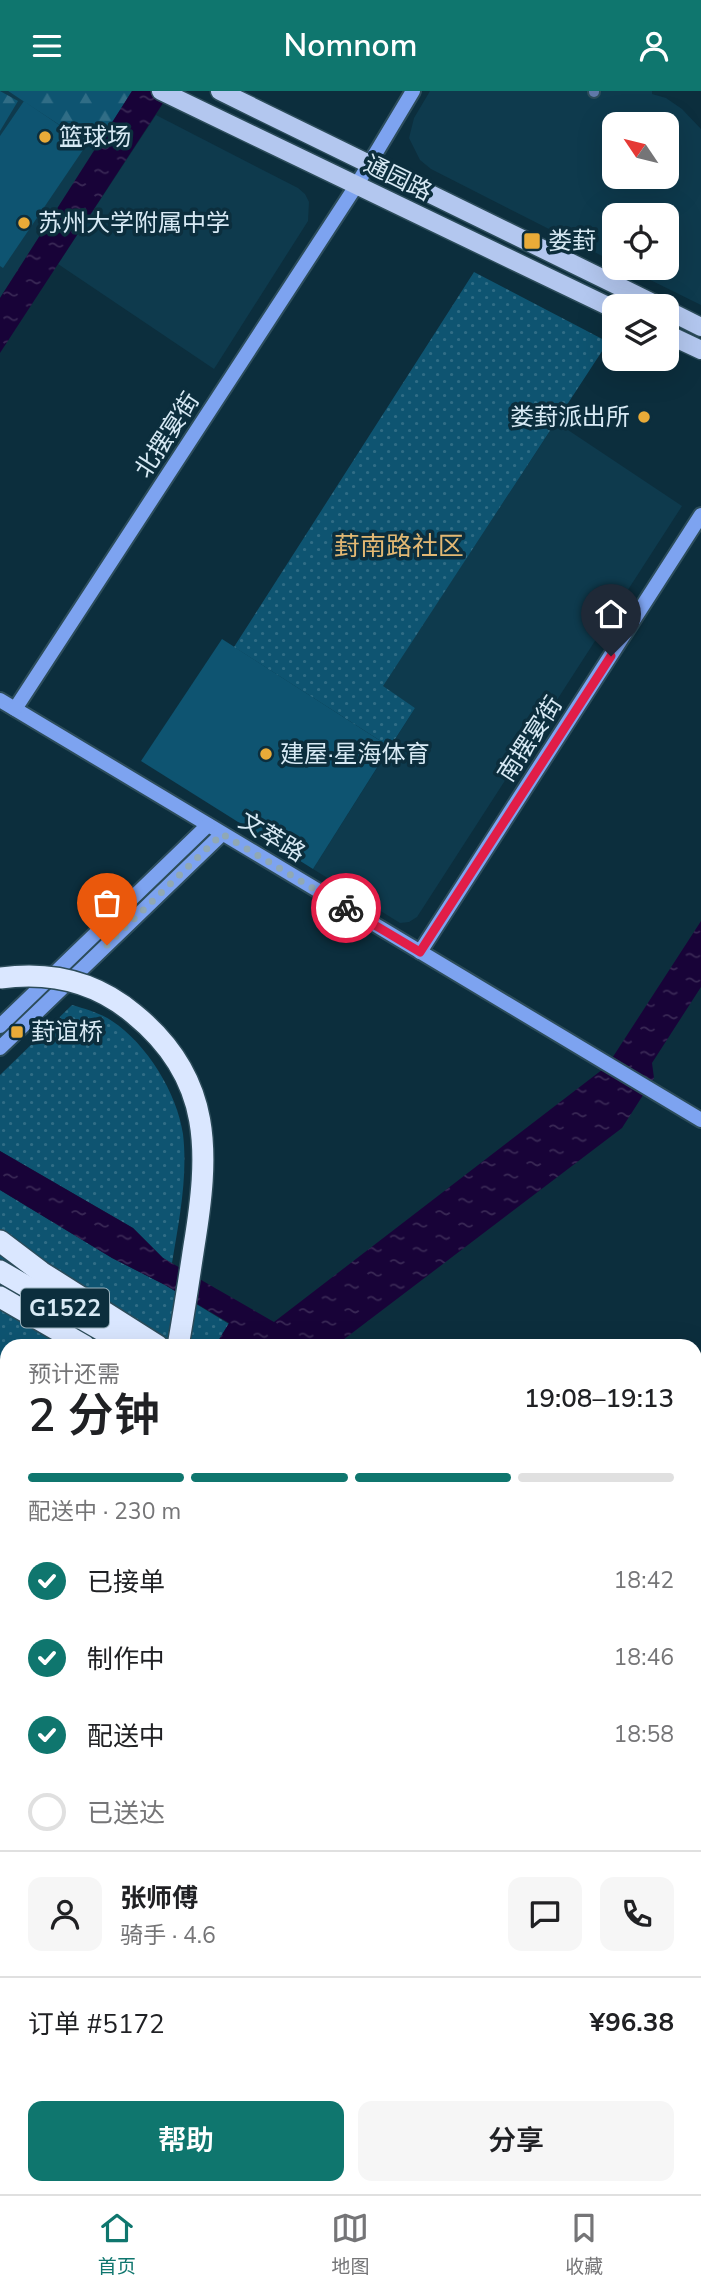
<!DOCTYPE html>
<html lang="zh">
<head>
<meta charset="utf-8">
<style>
	:root { --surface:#fff; --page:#f6f6f6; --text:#202124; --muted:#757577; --line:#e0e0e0; --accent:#0f766e }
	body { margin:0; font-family:"Nunito Sans","Noto Sans SC",sans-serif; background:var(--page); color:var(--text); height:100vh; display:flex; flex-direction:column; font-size:26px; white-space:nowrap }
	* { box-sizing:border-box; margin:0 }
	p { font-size:23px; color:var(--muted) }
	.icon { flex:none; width:38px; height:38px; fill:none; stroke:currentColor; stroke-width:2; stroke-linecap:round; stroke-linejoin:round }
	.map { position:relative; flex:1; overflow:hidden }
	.details { position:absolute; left:0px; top:1248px; width:702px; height:856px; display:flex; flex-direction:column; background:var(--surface); border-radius:21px 21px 0 0; box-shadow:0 7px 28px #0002 }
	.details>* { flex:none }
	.needle { width:46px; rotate:305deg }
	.tools { position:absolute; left:602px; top:21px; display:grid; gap:14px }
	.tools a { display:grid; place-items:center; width:77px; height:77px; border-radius:14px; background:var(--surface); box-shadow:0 7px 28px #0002; font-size:35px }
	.pin { position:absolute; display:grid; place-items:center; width:60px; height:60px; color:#fff; margin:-72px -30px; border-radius:50% 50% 50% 0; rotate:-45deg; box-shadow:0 0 7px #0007 }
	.pin .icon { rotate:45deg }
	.courier { position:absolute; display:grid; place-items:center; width:70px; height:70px; margin:-35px; border:5px solid #e11d48; border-radius:50%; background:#fff; color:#222; box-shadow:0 2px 9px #0007 }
	.head em { font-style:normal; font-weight:600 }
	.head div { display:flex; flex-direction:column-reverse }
	.head { display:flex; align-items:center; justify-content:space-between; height:119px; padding:0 28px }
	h1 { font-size:46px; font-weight:600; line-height:52px }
	.bar { display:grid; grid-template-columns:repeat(4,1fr); gap:10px 7px; align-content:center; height:84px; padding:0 28px }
	.bar i { height:9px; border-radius:5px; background:var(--line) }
	.bar .active { background:var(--accent) }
	.bar p { grid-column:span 4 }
	.line { display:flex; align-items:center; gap:18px; padding:0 28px; border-top:2px solid var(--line) }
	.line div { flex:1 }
	.round { display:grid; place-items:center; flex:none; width:74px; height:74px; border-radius:14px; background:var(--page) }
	ol { padding:0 28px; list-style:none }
	li { display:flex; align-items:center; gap:21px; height:77px }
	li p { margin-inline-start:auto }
	li .icon { padding:7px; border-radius:50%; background:var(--accent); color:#fff; stroke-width:4 }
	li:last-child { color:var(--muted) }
	li i { width:38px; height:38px; border:4px solid var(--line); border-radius:50% }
	.button { display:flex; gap:14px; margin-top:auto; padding:14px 28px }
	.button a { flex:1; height:80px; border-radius:14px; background:var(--accent); color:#fff; font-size:28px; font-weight:600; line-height:80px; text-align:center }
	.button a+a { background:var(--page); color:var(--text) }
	header { display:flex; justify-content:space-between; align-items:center; height:91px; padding:0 28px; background:var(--accent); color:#fff; font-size:32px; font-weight:600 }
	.menu { display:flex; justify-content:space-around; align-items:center; height:98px; border-top:2px solid var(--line); background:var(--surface); font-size:19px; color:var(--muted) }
	.menu a { display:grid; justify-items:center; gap:4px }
	.menu .active { color:var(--accent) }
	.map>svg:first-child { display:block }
</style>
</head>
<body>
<header><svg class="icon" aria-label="menu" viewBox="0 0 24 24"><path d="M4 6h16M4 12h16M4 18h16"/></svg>Nomnom<svg class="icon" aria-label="person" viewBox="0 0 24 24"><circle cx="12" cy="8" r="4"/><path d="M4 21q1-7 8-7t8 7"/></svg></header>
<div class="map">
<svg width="701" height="2103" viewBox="0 0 701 2103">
	<defs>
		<pattern id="forest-firs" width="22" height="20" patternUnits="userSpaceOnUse" patternTransform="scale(1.75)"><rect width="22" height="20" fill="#0e5471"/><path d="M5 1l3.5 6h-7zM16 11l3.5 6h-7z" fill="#306d86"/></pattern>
		<pattern id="park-dots" width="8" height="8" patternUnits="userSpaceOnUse" patternTransform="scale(1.75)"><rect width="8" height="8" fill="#0e5471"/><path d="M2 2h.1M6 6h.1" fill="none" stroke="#306d86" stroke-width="1.8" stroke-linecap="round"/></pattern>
		<pattern id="water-ripples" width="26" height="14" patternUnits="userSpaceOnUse" patternTransform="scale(1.75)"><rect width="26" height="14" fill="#180338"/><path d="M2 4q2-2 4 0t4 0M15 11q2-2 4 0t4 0" fill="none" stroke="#392855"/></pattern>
	</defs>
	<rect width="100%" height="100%" fill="#0c2e3d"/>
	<g fill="#0e3a4d" fill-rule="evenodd">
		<polygon points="0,0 8,0 24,10 96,58 0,207"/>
		<path d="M430 0H652V3L666 7 682 18 701 38V214L626 177H667V124H614V171L431 78 420 69 409 47 414 27ZM614 33H667V86H614Z"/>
		<polygon points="156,24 298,97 305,103 309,111 308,130 214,278 58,173"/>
		<polygon points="556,331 682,415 417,826 409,831 400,832 313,778 415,617 382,595"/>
	</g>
	<g fill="#0e5471">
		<polygon points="24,10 87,53 3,177 0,175 0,45"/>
		<polygon points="222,548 390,656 313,778 141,670"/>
	</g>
	<g fill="url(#forest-firs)">
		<polygon points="0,0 18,10 0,40"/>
		<polygon points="8,0 132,0 96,58"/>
	</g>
	<g fill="url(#park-dots)">
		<polygon points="474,181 608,251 383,595 415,617 390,656 234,556"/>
		<path d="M72 914C86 918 100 922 112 930 147 953 177 1002 183 1043 188 1085 179 1130 172 1172L163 1167 133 1137 0 1060V984Z"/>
		<polygon points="0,1099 112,1167 165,1194 229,1233 215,1255 7,1255 7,1336 0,1328"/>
		<polygon points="7,1481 7,2096 411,2096 423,2103 0,2103 0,1487"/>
		<polygon points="695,1535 701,1539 701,1790 695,1800"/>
	</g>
	<g fill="url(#water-ripples)">
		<polygon points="132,0 171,0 0,262 0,207"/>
		<polygon points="701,830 701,896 652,972 654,987 622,1037 335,1255 215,1255 229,1232 165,1194 112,1167 0,1099 0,1060 133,1137 163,1167 274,1231 607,975"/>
		<polygon points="7,1433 7,1485 0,1490 0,1438"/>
		<polygon points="7,1534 7,1744 0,1744 0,1544"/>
		<polygon points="7,1869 7,2009 1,2050 7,2073 7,2096 39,2097 57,2103 0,2103 0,1879"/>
	</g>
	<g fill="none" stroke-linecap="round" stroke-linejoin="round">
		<g stroke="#2c4c5a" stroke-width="14">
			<polyline id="street" points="594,1 594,0"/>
		</g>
		<g stroke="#2c4c5a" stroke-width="18">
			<g id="secondary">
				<polyline points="0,609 701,1029"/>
				<polyline points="15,618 356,95 413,0"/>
				<polyline points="420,861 701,424"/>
				<polyline points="0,935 208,734"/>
				<polyline points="0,957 222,743"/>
			</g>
		</g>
		<g stroke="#2c4c5a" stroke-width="21">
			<g id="primary">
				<polyline points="161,0 614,218"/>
				<polyline points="220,0 659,215"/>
				<polyline points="667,219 701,236"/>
				<polyline points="667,243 701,259"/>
				<polyline points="695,1889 701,1875"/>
				<polyline points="695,2093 701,2081"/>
				<polyline points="578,2103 581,2096"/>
			</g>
		</g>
		<g stroke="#2c4c5a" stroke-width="24">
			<g id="highway">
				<polyline points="0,1150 41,1181 158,1255"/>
				<polyline points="0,1180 129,1255"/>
				<polyline points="0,1206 85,1255"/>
				<polyline points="0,1323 7,1334"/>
				<polyline points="695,1578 701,1581"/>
				<polyline points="695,1615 701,1619"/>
				<polyline points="695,1944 701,1933"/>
				<polyline points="695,1979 701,1968"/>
				<polyline points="695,2027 701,2012"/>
				<polyline points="468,2096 479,2103"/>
				<polyline points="513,2096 525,2103"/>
				<polyline points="598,2103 604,2096"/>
				<polyline points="626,2103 630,2096"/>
				<polyline points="645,2103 649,2096"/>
				<polyline points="662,2103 665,2096"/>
			</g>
		</g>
		<use href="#street" stroke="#5f78a8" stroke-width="10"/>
		<use href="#secondary" stroke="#7da3f0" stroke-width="14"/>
		<use href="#primary" stroke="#b3c7ef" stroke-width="18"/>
		<use href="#highway" stroke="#dae7ff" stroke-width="21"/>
		<g stroke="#2c4c5a" stroke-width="24" stroke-linecap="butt">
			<path id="highway-bridge" d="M0 887C50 880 95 890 134 923 214 988 209 1063 194 1155 189 1188 184 1222 178 1255"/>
		</g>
		<use href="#highway-bridge" stroke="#dae7ff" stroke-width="21"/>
	</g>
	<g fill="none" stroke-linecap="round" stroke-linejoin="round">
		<polyline stroke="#90a8b4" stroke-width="7" stroke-dasharray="0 12.6" points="107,854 222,743 346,817"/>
		<polyline stroke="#e11d48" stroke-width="9" points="346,817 420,861 611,565"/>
	</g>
	<g fill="#e9ab38" stroke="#0c2e3d" stroke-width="2.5">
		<circle cx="45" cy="46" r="7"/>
		<circle cx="24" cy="132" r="7"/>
		<rect x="523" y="141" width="18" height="18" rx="3.5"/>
		<circle cx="644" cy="326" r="7"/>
		<circle cx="266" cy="663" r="7"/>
		<rect x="10" y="934" width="14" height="14" rx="3.5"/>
	</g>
	<g text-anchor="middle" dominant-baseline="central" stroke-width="7" stroke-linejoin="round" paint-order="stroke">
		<rect fill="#0c2e3d" stroke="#9ab1bd" stroke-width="2" x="21" y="1197.5" width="88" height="39" rx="5"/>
		<g font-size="23" font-weight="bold" fill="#d7e9f4">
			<text x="65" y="1217">G1522</text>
		</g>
		<g font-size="24" fill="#d7e9f4" stroke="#0c2e3d" text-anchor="start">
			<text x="59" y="46">篮球场</text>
			<text x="38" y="132">苏州大学附属中学</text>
			<text x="548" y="150">娄葑</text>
			<text x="630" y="326" text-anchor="end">娄葑派出所</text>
			<text x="280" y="663">建屋·星海体育</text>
			<text x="31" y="941">葑谊桥</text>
		</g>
		<g font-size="24" fill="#d7e9f4" stroke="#0c2e3d">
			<text transform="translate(398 87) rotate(26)">通园路</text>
			<text transform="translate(167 344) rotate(-57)">北摆宴街</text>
			<text transform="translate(530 648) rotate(-57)">南摆宴街</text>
			<text transform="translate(272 746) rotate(31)">文萃路</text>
		</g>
		<g font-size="26" fill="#e3b873" stroke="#0c2e3d">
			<text x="399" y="455">葑南路社区</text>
		</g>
	</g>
</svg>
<div class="tools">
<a><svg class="needle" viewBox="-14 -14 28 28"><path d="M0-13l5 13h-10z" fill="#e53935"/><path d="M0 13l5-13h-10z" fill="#757577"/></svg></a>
<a><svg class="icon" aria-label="locate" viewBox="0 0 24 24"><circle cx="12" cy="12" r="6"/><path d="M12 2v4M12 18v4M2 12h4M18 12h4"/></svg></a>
<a><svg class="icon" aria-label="layers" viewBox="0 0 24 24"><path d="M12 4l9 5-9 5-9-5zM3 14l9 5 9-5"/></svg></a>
</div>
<div class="pin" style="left:107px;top:854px;background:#ea580c"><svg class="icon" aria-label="bag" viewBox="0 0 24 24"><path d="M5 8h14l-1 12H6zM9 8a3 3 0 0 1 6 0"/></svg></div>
<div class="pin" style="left:611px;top:565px;background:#1f2937"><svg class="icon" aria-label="home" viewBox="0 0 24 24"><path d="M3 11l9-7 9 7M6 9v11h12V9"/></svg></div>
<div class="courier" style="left:346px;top:817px"><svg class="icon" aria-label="bike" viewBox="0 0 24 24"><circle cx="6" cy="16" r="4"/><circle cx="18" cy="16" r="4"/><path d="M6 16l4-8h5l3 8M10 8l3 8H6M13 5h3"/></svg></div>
<section class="details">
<div class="head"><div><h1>2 分钟</h1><p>预计还需</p></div><em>19:08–19:13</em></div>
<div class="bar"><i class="active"></i><i class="active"></i><i class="active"></i><i></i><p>配送中 · 230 m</p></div>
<ol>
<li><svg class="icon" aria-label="check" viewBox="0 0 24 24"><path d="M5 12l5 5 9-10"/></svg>已接单<p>18:42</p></li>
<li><svg class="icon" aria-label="check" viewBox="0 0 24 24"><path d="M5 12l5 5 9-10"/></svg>制作中<p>18:46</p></li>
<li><svg class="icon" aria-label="check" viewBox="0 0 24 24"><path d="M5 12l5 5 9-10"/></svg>配送中<p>18:58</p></li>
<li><i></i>已送达</li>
</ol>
<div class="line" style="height:126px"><a class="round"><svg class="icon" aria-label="person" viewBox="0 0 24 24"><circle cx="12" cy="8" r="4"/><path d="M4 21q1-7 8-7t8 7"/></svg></a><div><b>张师傅</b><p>骑手 · 4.6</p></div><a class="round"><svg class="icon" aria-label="chat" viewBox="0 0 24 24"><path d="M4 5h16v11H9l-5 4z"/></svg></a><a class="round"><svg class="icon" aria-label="phone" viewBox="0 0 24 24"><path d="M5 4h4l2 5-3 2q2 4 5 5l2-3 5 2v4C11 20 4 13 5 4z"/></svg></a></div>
<div class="line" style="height:91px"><div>订单 #5172</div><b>¥96.38</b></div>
<div class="button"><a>帮助</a><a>分享</a></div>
</section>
</div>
<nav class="menu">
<a class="active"><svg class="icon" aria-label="home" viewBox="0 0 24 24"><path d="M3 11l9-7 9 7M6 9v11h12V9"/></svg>首页</a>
<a><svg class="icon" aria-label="map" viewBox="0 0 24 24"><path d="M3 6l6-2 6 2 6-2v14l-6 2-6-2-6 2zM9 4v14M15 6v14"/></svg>地图</a>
<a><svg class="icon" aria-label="saved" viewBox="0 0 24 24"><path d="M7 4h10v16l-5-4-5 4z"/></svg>收藏</a>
</nav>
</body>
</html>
